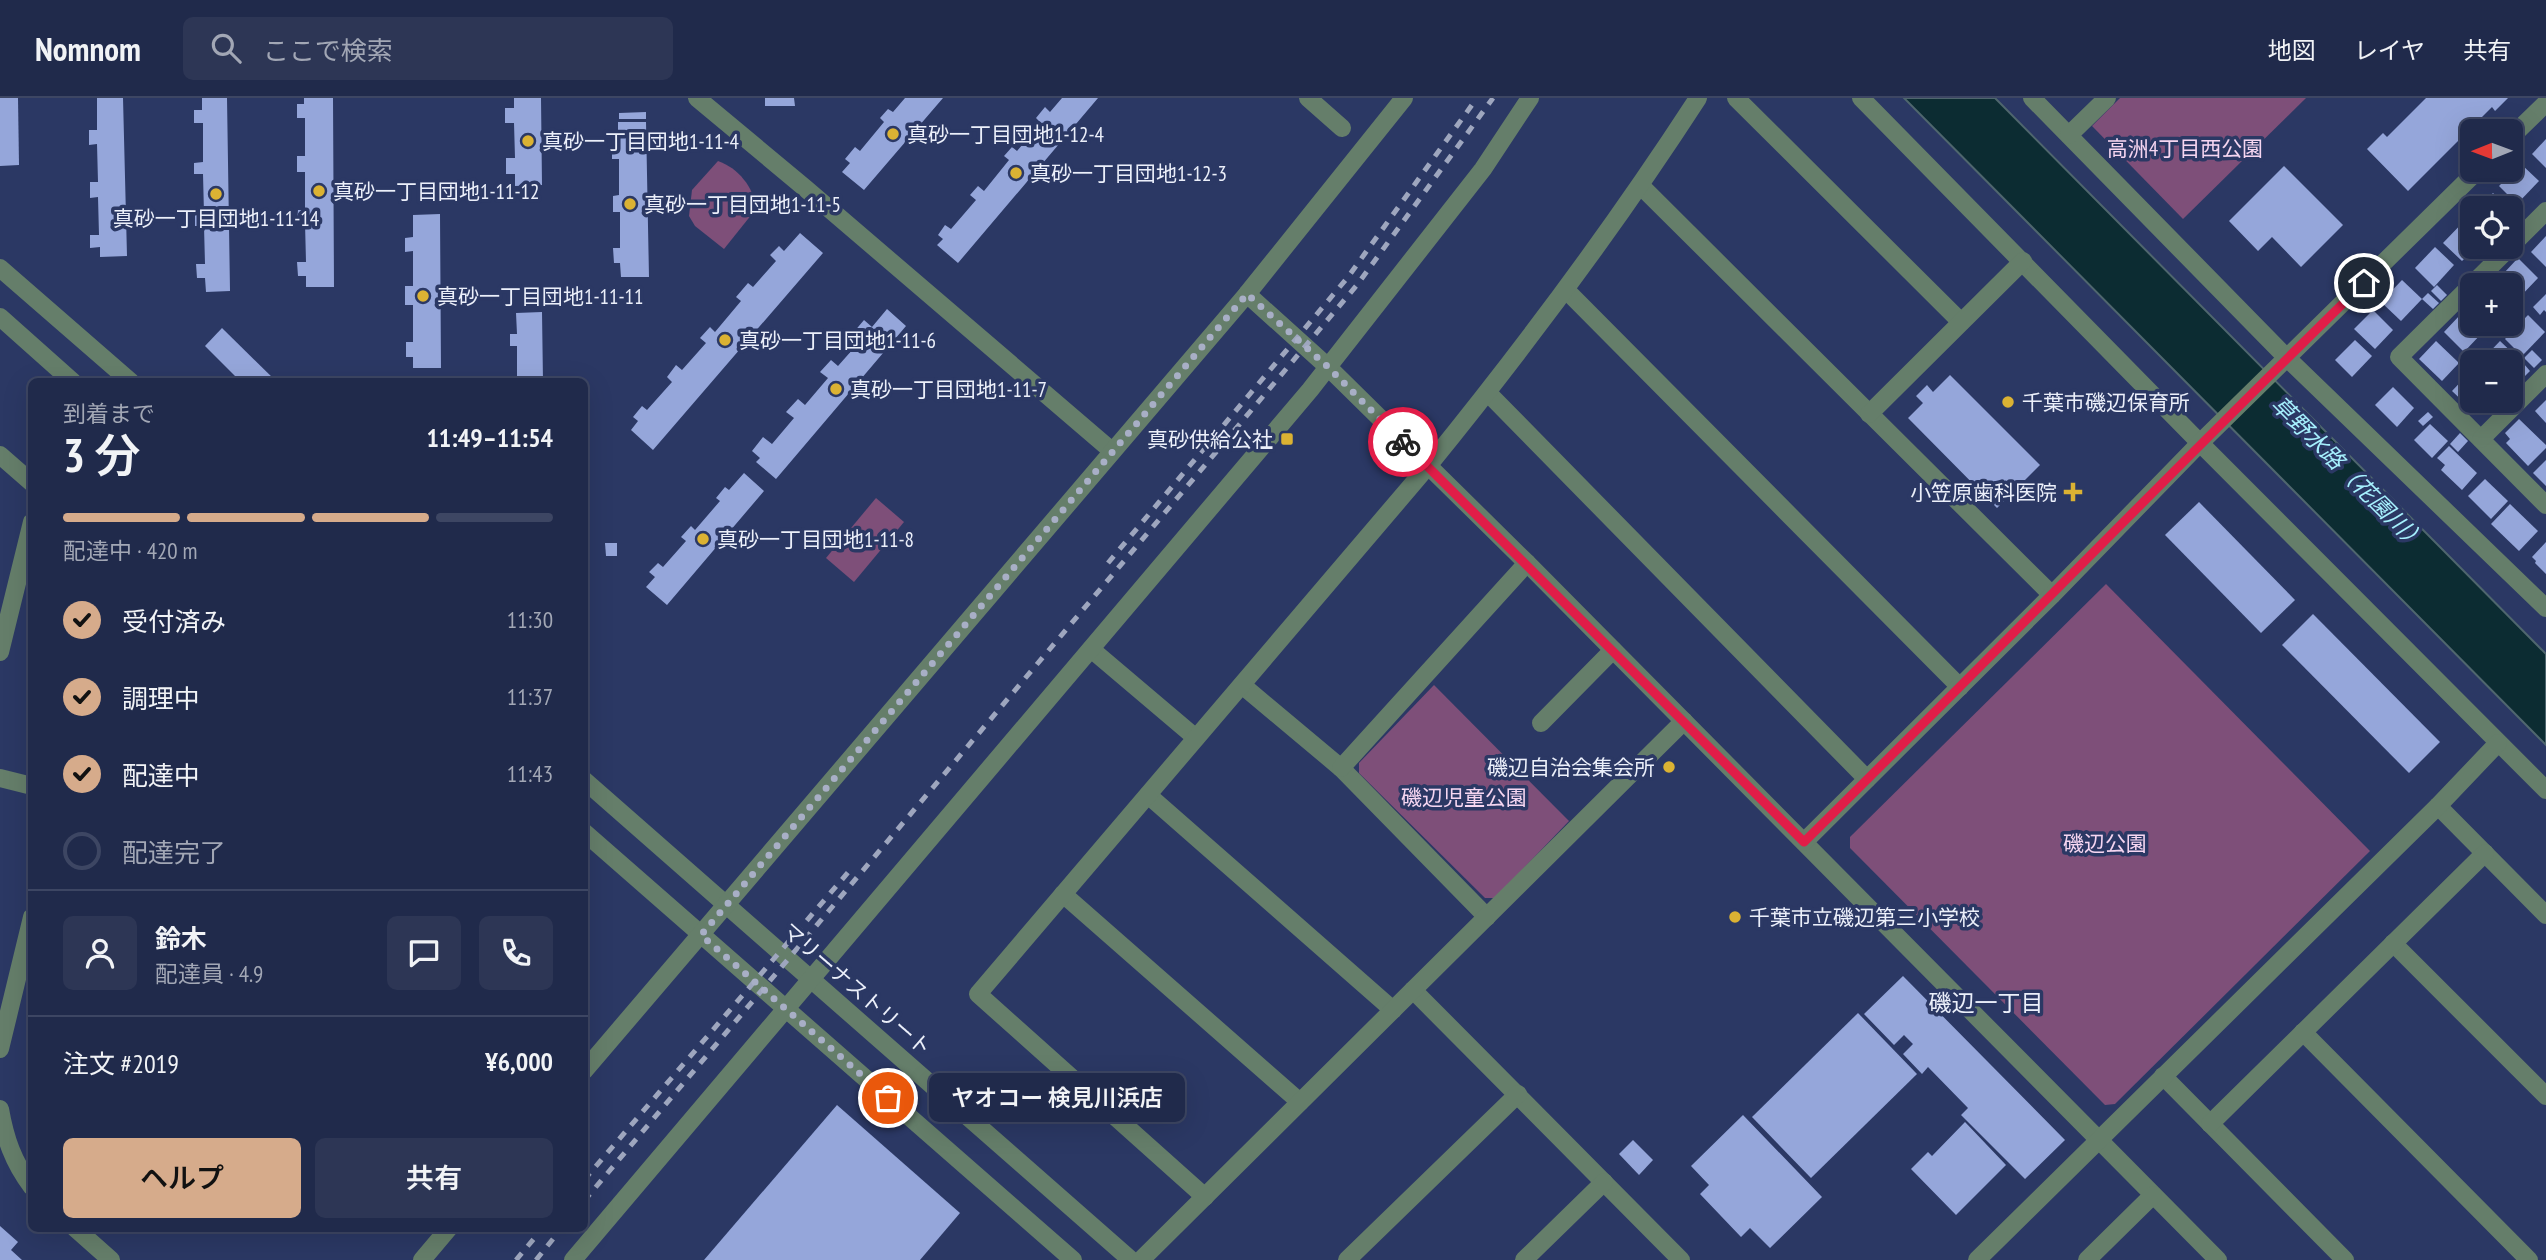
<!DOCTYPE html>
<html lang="ja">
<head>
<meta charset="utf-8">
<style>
	:root { --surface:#202a4b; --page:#2d3655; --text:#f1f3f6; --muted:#a2a7b5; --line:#3d4663; --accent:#d6ab8b }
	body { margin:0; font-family:"PT Sans Narrow","Noto Sans JP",sans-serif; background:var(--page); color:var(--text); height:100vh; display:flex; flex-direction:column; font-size:26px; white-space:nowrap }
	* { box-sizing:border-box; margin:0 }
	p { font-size:23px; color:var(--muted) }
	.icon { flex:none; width:38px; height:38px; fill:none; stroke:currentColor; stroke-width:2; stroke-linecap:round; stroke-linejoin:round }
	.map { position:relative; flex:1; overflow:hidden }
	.sheet { position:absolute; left:28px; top:280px; width:560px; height:854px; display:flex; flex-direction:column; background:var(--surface); border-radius:10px; box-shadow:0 7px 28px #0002,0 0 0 2px var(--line) }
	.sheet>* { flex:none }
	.needle { width:46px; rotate:269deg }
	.buttons { position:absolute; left:2460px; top:21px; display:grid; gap:14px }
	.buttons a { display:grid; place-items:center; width:63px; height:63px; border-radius:10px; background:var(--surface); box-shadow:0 7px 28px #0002,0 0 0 2px var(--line); font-size:35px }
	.pin { position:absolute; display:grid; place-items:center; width:60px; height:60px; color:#fff; margin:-30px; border:4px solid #fff; border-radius:50%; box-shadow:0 2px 7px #0007 }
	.courier { position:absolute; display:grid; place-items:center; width:70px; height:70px; margin:-35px; border:5px solid #e11d48; border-radius:50%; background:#fff; color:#222; box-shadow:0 2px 9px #0007 }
	.bubble { position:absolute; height:49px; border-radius:10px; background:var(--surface); box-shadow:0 7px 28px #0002,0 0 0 2px var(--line); font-size:23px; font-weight:600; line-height:49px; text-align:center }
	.headline em { font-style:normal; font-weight:600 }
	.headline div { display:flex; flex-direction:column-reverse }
	.headline { display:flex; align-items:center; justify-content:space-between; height:119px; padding:0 35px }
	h1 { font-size:46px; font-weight:600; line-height:52px }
	.bar { display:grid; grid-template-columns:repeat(4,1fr); gap:10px 7px; align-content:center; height:84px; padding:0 35px }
	.bar i { height:9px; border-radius:5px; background:var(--line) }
	.bar .current { background:var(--accent) }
	.bar p { grid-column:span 4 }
	.line { display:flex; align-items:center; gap:18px; padding:0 35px; border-top:2px solid var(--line) }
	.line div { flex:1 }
	.round { display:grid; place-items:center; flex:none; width:74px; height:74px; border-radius:10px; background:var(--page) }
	ol { padding:0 35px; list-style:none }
	li { display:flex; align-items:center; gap:21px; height:77px }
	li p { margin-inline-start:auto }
	li .icon { padding:7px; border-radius:50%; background:var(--accent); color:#111; stroke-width:4 }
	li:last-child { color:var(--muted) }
	li i { width:38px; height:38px; border:4px solid var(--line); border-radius:50% }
	.cta { display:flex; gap:14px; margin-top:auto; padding:14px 35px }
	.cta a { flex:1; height:80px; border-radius:10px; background:var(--accent); color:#111; font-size:28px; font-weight:600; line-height:80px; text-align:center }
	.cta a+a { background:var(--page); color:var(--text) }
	header { display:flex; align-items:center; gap:42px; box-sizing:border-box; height:98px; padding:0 35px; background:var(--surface); border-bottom:2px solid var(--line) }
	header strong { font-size:33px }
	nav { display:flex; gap:38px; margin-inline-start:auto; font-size:24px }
	.search { width:490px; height:63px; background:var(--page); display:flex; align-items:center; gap:18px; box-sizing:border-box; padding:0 24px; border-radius:10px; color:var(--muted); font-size:26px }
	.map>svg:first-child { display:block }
</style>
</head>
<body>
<header>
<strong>Nomnom</strong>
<div class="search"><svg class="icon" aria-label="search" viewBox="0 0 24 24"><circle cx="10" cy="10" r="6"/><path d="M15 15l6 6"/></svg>ここで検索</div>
<nav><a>地図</a><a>レイヤ</a><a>共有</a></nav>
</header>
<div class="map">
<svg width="2546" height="1162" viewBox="0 0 2546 1162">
	<rect width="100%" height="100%" fill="#2b3864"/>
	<g fill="#7e4f79">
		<polygon points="2120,0 2306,0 2183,121 2092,28"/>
		<path d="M718 63C738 70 754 89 756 111L724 151 695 128 689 118 692 92Z"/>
		<polygon points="876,400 904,424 854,484 826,460"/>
		<polygon points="2106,486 2370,753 2115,1006 2105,1007 1850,750 1850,739"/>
		<polygon points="1434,587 1569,723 1495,800 1485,800 1359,675 1359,665"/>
	</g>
	<polygon fill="#0c2c32" stroke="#4f666e" stroke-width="2" points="1904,0 1995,0 2546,556 2546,647"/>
	<g fill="#95a6da">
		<polygon points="0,0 18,0 19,67 0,68"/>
		<polygon points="97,0 123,0 127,158 100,159 100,149 90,150 90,137 99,137 98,99 90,100 90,84 98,84 97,46 89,47 89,32 97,32"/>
		<polygon points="202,0 227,0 230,193 206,194 205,180 197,180 196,166 205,166 204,128 195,128 195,116 204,116 203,76 194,76 194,65 203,64 203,25 194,25 194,12 202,12"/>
		<polygon points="304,0 333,0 334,189 306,189 306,178 298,178 297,164 306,164 305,125 297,125 298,112 305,112 305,74 297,74 297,58 305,58 305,20 297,20 297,6 304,6"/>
		<polygon points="514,0 541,0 542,87 515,88 515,76 506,76 506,60 515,60 514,25 505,25 505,10 514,10"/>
		<polygon points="765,0 794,0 795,8 765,8"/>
		<polygon points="905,0 943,0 864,92 842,74 850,65 845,61 855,49 860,53 884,24 880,20 888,11 893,14"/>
		<polygon points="1062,0 1098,0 958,165 937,147 943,141 938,137 945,127 951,131 976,102 970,97 978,88 984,93 1009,62 1004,58 1012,49 1017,53 1041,25 1036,20 1045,9 1050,14"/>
		<polygon points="2426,0 2508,0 2495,13 2492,9 2408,93 2367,51 2383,35 2387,39"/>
		<polygon points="646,14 646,21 619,21 619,15"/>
		<polygon points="618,24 646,24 649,179 621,179 620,165 614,165 613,150 620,150 620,114 613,114 613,98 619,97 619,61 612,61 612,47 618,47"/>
		<polygon points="2546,41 2546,70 2532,56"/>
		<polygon points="2521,66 2539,83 2517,106 2499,88"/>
		<polygon points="2284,68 2343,127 2301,169 2272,139 2258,153 2229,123"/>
		<polygon points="2493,95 2508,110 2478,110"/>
		<polygon points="440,116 441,270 413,270 413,259 406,259 406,244 413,244 413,207 405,207 405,188 413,188 413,153 405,154 405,140 413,139 413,117"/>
		<polygon points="2468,119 2473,124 2473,149 2476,149 2462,163 2443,145"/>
		<polygon points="800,135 823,155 653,352 631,332 638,323 633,319 642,308 647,312 672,284 667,279 676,267 682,272 706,245 700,240 710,229 715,234 741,203 736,199 748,185 753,189 776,163 770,157 779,148 784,153"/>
		<polygon points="2546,138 2546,169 2531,154"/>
		<polygon points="2435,149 2454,167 2434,189 2415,170"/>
		<polygon points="2518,160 2538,180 2519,200 2511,193 2511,187 2504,185 2508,181 2503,176"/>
		<polygon points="2402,182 2422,201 2401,223 2381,204"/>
		<polygon points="2437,187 2447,197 2441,203 2431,193"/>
		<polygon points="2428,195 2439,205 2433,211 2422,201"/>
		<polygon points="2546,196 2546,214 2544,212 2540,217 2533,209"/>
		<polygon points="887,211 906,228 776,381 756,364 760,360 752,353 763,339 772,346 794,320 786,314 798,301 805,307 828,280 820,274 831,262 838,268 861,242 853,235 864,222 872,229"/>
		<polygon points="2373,212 2393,232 2375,251 2354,231"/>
		<polygon points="542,214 543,284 517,284 517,248 510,248 510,236 517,236 516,215"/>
		<polygon points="2460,217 2464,221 2467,218 2483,234 2464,254 2444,234"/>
		<polygon points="2528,217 2545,234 2522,258 2505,241"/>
		<polygon points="222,230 277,284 241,284 205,248"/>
		<polygon points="2355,242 2372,258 2352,279 2335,262"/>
		<polygon points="2436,243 2459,265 2442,283 2419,261"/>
		<polygon points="2500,243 2520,262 2511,271 2511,264 2480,264"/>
		<polygon points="2532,252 2542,262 2534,270 2524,260"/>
		<polygon points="2524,266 2530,273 2524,279 2517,272"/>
		<polygon points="2470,274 2473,276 2473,303 2479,303 2471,311 2452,293"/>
		<polygon points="1950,277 2040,367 1997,410 1908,320 1923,305 1916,298 1927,287 1933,294"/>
		<polygon points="2393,289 2414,310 2397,329 2375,307"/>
		<polygon points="2546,302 2546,325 2535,313"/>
		<polygon points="2428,314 2433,319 2423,328 2418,323"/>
		<polygon points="2519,321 2546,347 2546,350 2528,368 2506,345 2510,341 2505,335"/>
		<polygon points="2430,326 2448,343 2432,360 2414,342"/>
		<polygon points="2460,335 2468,343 2458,354 2450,346"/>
		<polygon points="2449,348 2477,375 2462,392 2441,372 2445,367 2437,360"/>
		<polygon points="2546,362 2546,388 2533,375"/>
		<polygon points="744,375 764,393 667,507 646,489 655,479 649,474 658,465 663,469 686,443 681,439 691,428 695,432 720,403 716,400 725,389 729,392"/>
		<polygon points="2485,381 2508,403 2491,421 2468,398"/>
		<polygon points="2199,404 2295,502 2261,535 2165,437"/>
		<polygon points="2510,406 2538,433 2519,453 2491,426"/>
		<polygon points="2546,444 2546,476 2535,465 2536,463 2532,459"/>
		<polygon points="605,445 617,445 617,458 606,458"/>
		<polygon points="2313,516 2440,644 2409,675 2282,547"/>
		<polygon points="1903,878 2065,1042 2025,1081 1961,1017 1968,1010 1928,969 1922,976 1903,956 1913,946 1904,937 1894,947 1864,916"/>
		<polygon points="1858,915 1917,976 1811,1080 1752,1019"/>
		<polygon points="837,1007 960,1115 920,1162 704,1162"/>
		<polygon points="1743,1017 1822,1099 1770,1150 1750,1130 1741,1139 1700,1096 1709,1087 1691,1068"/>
		<polygon points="1965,1024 2006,1067 1956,1117 1911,1071 1928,1054 1932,1058"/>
		<polygon points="1633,1042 1653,1062 1639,1077 1619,1056"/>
		<polygon points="0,1128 18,1144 11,1152 22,1162 0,1162"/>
	</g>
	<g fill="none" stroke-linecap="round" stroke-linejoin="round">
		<g stroke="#657e6a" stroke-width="18">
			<polyline points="697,0 805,90 1112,353"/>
			<polyline points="1308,0 1342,30"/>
			<polyline points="1736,0 1961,224"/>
			<polyline points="1861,0 2200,345 2546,692"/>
			<polyline points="2032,0 2287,260 2546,510"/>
			<polyline points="2069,37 2107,0"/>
			<polyline points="2511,39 2546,5"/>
			<polyline points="1641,88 2052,497"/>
			<polyline points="2511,148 2546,113"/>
			<polyline points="2510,149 2399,259 2546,407"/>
			<polyline points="0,170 131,284"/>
			<polyline points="1566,192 1960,589"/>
			<polyline points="1247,196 1328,269 1527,465 2218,1162"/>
			<polyline points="0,219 73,284"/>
			<polyline points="1488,295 1867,681"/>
			<polyline points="1869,316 2023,163"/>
			<polyline points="2481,341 2546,276"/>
			<polyline points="0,357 32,385"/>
			<polyline points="1091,551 1196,640"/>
			<polyline points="0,554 32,424"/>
			<polyline points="1242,587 1341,670 1487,819"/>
			<polyline points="1541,625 1613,552"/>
			<polyline points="1341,670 1527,465"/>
			<polyline points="0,680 32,688"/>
			<polyline points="584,682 1131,1162"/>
			<polyline points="1148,697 1393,912"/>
			<polyline points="2438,708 2546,817"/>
			<polyline points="584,734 1073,1162"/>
			<polyline points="1804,744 2052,497 2200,345 2478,72"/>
			<polyline points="1063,796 1300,1004"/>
			<polyline points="2393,845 2546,998"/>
			<polyline points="1413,892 1681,1162"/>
			<polyline points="2303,934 2529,1162"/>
			<polyline points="0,951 32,819"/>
			<polyline points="584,973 1247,196 1404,0"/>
			<polyline points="2163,978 2345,1162"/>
			<path d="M0 1011C5 1040 13 1064 32 1089"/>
			<polyline points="2210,1026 2485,755"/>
			<path d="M1205 1099 978 896 1428 368C1524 250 1615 128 1698 0"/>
			<polyline points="75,1130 111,1162"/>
			<polyline points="422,1162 449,1130"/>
			<polyline points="573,1162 1310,292 1483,71 1530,0"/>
			<polyline points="1141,1162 1684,623"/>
			<polyline points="1347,1162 1518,996"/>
			<polyline points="1524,1162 1604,1084"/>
			<polyline points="1977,1162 2438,708 2498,645"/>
			<polyline points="2087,1162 2153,1097"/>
		</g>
		<g stroke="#9ea6be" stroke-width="5" stroke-dasharray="9 9" stroke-linecap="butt">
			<polyline points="1108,465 1348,179 1477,0"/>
			<polyline points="584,1082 851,771"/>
			<polyline points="584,1103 1357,187 1493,0"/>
			<polyline points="516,1162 543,1130"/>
			<polyline points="536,1162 562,1130"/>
		</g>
	</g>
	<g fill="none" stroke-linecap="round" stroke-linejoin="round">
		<polyline stroke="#a8afc6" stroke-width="7" stroke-dasharray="0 12.6" points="888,1000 701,837 1247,196 1328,269 1403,344"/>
		<path stroke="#e11d48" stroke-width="9" d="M1403 344 1804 744C1992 559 2175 369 2364 185"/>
	</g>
	<g fill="#dbb233" stroke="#2b3864" stroke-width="2.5">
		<circle cx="893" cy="36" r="7"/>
		<circle cx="528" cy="43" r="7"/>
		<circle cx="1016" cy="75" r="7"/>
		<circle cx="319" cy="93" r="7"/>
		<circle cx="216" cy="96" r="7"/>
		<circle cx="630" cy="106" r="7"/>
		<circle cx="423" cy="198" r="7"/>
		<circle cx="725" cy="242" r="7"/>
		<circle cx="836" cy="291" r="7"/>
		<circle cx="2008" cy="304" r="7"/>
		<rect x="1280" y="334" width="14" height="14" rx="3.5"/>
		<path d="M2069.5 383.5h7v7h7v7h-7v7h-7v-7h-7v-7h7z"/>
		<circle cx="703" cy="441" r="7"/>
		<circle cx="1669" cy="669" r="7"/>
		<circle cx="1735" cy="819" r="7"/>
	</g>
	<g text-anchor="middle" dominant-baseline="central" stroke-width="7" stroke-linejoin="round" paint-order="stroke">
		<g font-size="21" fill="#ebeffa" stroke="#2b3864" text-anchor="start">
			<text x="907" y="36">真砂一丁目団地1-12-4</text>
			<text x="542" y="43">真砂一丁目団地1-11-4</text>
			<text x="1030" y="75">真砂一丁目団地1-12-3</text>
			<text x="333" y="93">真砂一丁目団地1-11-12</text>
			<text x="644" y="106">真砂一丁目団地1-11-5</text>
			<text x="216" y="120" text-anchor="middle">真砂一丁目団地1-11-14</text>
			<text x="437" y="198">真砂一丁目団地1-11-11</text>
			<text x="739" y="242">真砂一丁目団地1-11-6</text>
			<text x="850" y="291">真砂一丁目団地1-11-7</text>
			<text x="2022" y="304">千葉市磯辺保育所</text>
			<text x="1273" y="341" text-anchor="end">真砂供給公社</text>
			<text x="2057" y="394" text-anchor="end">小笠原歯科医院</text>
			<text x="717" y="441">真砂一丁目団地1-11-8</text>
			<text x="1655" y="669" text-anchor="end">磯辺自治会集会所</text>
			<text x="1749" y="819">千葉市立磯辺第三小学校</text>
		</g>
		<g font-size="21" fill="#f6d6f1" stroke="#2b3864">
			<text x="2185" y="50">高洲4丁目西公園</text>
			<text x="1464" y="699">磯辺児童公園</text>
			<text x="2105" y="745">磯辺公園</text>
		</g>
		<g font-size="21" fill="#ebeffa" stroke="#2b3864">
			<text transform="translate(857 891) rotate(41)">マリーナストリート</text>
		</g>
		<g font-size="23" font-style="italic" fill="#a6f0fd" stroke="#2b3864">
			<text transform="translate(2349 375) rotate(45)">草野水路（花園川）</text>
		</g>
		<g font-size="23" fill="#ebeffa" stroke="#2b3864">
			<text x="1986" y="904">磯辺一丁目</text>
		</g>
	</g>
</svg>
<div class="buttons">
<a><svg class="needle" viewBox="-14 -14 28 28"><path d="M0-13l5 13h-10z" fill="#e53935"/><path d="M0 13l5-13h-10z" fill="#a2a7b5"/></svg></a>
<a><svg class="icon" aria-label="locate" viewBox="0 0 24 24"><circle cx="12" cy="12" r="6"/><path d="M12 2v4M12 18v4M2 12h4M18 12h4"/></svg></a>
<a>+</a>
<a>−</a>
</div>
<div class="pin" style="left:888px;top:1000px;background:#ea580c"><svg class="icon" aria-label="bag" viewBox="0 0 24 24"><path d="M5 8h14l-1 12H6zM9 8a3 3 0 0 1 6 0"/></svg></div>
<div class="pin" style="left:2364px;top:185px;background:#1f2937"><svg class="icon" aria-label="home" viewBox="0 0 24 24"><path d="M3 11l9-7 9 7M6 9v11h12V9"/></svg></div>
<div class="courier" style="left:1403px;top:344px"><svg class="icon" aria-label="bike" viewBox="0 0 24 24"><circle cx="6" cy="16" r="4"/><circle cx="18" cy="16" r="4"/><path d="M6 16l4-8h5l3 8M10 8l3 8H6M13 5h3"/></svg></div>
<div class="bubble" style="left:929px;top:975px;width:256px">ヤオコー 検見川浜店</div>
<section class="sheet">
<div class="headline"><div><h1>3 分</h1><p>到着まで</p></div><em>11:49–11:54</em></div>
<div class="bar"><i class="current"></i><i class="current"></i><i class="current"></i><i></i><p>配達中 · 420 m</p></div>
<ol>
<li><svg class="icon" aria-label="check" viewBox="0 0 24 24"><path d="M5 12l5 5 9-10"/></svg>受付済み<p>11:30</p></li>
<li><svg class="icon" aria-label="check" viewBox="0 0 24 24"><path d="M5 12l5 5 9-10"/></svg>調理中<p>11:37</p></li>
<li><svg class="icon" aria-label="check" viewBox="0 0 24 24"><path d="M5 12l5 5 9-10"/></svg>配達中<p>11:43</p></li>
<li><i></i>配達完了</li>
</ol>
<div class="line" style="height:126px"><a class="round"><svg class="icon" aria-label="person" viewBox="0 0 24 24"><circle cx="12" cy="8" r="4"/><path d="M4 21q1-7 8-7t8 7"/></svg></a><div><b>鈴木</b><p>配達員 · 4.9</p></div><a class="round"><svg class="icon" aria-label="chat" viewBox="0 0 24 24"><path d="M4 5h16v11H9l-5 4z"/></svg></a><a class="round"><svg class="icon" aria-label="phone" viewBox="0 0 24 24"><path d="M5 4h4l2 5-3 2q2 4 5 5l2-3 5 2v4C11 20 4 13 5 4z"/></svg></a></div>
<div class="line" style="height:91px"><div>注文 #2019</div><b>¥6,000</b></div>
<div class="cta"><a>ヘルプ</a><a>共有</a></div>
</section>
</div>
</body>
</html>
